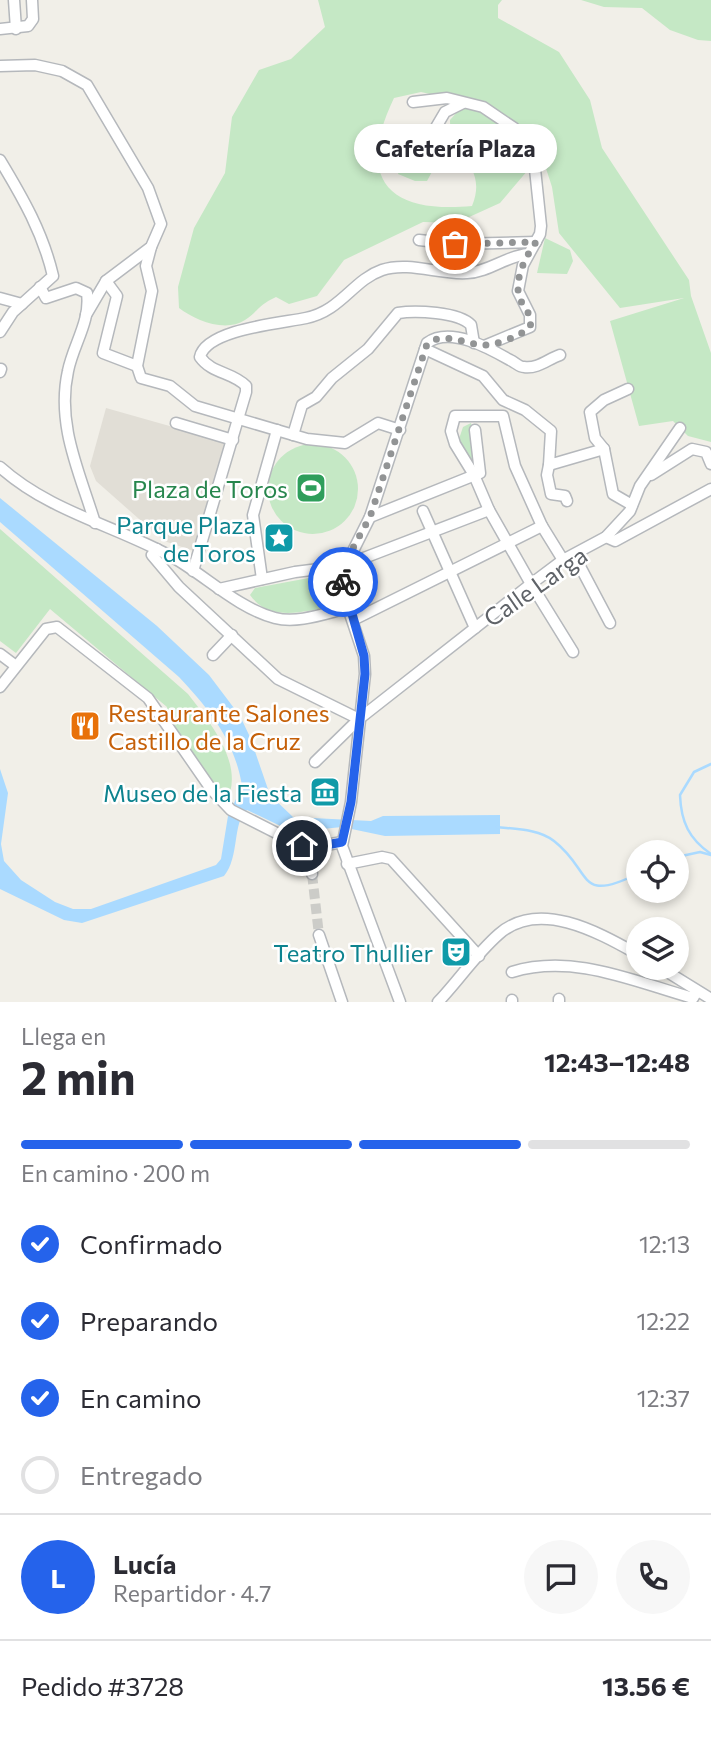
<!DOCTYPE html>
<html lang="es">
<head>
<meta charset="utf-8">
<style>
	:root { --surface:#fff; --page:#f7f7f7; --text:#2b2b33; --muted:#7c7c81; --line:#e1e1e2; --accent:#2563eb }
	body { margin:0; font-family:Commissioner,sans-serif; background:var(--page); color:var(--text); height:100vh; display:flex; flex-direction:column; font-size:26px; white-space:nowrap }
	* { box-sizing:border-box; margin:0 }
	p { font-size:23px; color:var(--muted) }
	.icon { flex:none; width:38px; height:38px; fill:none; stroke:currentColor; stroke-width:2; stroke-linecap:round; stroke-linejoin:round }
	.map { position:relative; height:1002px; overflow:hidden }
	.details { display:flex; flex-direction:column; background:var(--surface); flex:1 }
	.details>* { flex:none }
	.tools { position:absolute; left:626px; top:840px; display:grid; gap:14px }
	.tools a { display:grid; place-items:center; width:63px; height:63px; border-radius:50%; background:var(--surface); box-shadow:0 4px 10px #0003; font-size:35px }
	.pin { position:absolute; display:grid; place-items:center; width:60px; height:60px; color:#fff; margin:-30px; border:4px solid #fff; border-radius:50%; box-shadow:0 2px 7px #0007 }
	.courier { position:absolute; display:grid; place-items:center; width:70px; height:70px; margin:-35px; border:5px solid #2563eb; border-radius:50%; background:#fff; color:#222; box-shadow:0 2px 9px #0007 }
	.bubble { position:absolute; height:49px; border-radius:24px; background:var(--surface); box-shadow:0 4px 10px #0003; font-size:23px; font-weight:700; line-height:49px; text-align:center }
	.overview em { font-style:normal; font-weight:700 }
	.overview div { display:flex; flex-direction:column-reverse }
	.overview { display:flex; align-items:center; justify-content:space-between; height:119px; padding:0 21px }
	h1 { font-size:46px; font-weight:700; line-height:52px }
	.bar { display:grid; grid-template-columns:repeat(4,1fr); gap:10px 7px; align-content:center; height:84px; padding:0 21px }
	.bar i { height:9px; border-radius:5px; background:var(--line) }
	.bar .active { background:var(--accent) }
	.bar p { grid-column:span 4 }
	.line { display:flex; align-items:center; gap:18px; padding:0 21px; border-top:2px solid var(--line) }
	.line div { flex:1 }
	.round { display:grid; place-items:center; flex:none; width:74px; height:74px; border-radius:37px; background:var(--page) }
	ol { padding:0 21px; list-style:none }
	li { display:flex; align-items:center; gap:21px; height:77px }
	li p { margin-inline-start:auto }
	li .icon { padding:7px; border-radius:50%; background:var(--accent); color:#fff; stroke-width:4 }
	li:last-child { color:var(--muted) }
	li i { width:38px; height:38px; border:4px solid var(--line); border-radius:50% }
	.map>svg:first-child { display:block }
</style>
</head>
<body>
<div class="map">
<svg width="711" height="1002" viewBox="0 0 711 1002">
	<rect width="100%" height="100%" fill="#f1efe8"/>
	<polygon fill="#e1ded6" points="106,408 226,442 194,551 164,541 96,481 90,466"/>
	<g fill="#c5e8c5" fill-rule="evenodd">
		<path d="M318 0H502L498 5V18L559 52 590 100 602 148 689 280 691 296 711 353V442L688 436 673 421 639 426 610 321 684 298 620 308 559 233 552 187 542 156 537 154 532 156 528 170 500 203 456 223 423 222 344 260 317 296 289 304 276 297C260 304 258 311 245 320 225 333 195 320 179 308L178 287 194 228 225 173 232 117 259 70 291 59 325 27ZM421 92 466 102 450 120C449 156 489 164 472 206 388 214 355 179 394 98Z"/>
		<polygon points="581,0 711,0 711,41 698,40 670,30 642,8 604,7"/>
		<circle cx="393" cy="149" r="8"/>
		<polygon points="417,142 435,153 435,166 427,181 415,181 398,174 404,155"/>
		<polygon points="545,238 570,250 573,261 567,274 537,273"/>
		<polygon points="471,423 477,463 471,464 458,442 463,427"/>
		<circle cx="313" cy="489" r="45"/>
		<path d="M0 529 188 694C211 724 247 766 225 805L169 728 167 707 50 609 16 653 0 641Z"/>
		<path d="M325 575 331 579 339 600 334 606C305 611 270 623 250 595L255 588Z"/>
	</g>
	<path fill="#aadaff" d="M0 498 157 626 209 675 240 716 250 737 270 795 293 817 371 821 383 816 500 815V834L385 836 342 827 293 832 247 810C232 822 240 857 224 876L82 923 64 920 0 889V769L8 793 1 844 4 861 21 880 55 902 73 909H91L216 865 221 859 228 816 242 786C235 741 209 709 179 677L0 522Z"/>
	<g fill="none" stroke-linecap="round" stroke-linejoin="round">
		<g stroke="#aadaff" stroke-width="2.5">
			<path d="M711 764 694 772 680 795C681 822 689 839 711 854"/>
			<path d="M497 827C515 829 539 829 554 841 593 871 576 905 639 873"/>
			<polyline points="677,857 700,852 711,855"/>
		</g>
		<polyline stroke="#ccccc8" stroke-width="10" stroke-dasharray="10 5" stroke-linecap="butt" points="312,874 319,935"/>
		<g stroke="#b5b8bc" stroke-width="13">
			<g id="minor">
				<polyline points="14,0 16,29"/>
				<polyline points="0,29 28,26 33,19 32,0"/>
				<polyline points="0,66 35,65 62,71 87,85 148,188 161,224 151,247 106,281 86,315"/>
				<polyline points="413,102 447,98 483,107 514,128 527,146 535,169 541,226 540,234 523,265 518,291 530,315 530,327 484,346"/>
				<polyline points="435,129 445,112 463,103"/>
				<path d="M0 160C23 198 43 233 53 276L13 312 0 332"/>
				<polyline points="419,240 455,244 536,242"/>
				<polyline points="151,247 146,266 152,291 137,366 141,378 170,386 195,406 307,439 345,443 378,423 400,430"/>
				<polyline points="106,281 117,296 103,353 137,366"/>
				<path d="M40 287 46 298 76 288 87 293C91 321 73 345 68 371 56 425 80 473 95 523"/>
				<polyline points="0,298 22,304"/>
				<polyline points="425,349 483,376 503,400 525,410 551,431 549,465 604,449"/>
				<polyline points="0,372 1,369"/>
				<polyline points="628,389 604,400 590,412 595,438 604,449 613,494 632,505"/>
				<polyline points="176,423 233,440"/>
				<path d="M293 435 302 405 316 397 332 378 368 349 398 313C415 310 459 312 471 325L474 343"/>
				<polyline points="549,465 547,475 551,494 565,496 567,501"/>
				<path d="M0 467C50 512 117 526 174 558 207 577 238 608 275 618 298 624 326 613 348 608"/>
				<polyline points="651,475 692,449 706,452 711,464"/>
				<polyline points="423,511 475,628"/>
				<polyline points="370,517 480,473 475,430"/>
				<polyline points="606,537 615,541 711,489"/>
				<polyline points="157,549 152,555 179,587 278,679 359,719"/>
				<polyline points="574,555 610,623"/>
				<polyline points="563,560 542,526 515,466 503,416 455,416 451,431 455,444 474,475 489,510 531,584 573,652"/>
				<path d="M193 571 246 392V386C233 372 212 374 200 357 206 329 283 323 306 318 341 311 353 280 382 270 409 261 440 275 467 273 489 272 506 256 528 254"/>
				<polyline points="262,579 253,515 277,430"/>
				<polyline points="219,589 295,572 343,566 489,510"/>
				<polyline points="353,620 542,526"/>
				<polyline points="0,654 16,666"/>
				<polyline points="213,655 232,635"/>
				<polyline points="0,687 46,629 57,627 148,698 211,789 231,810 302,846 316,847 342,842"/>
				<polyline points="315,762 359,719 531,584 563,560 606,537 630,511 640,486 680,428"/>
				<polyline points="309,847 312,874"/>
				<polyline points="347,864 382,857 391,859 479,956"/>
				<polyline points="319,935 342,1002"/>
				<polyline points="661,968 711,999"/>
				<path d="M512 972C574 953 635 982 693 998L697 991"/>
				<polyline points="559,999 559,1002"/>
				<path d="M400 1002 342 846 351 802 365 674 364 656 348 608 342 573 370 517 427 343C450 326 489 348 510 360 515 362 519 367 524 367 538 369 548 359 560 355"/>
				<path d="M438 1002C459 980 476 954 499 934 540 898 601 934 639 955"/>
				<polyline points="512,1002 512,1000"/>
			</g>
		</g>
		<use href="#minor" stroke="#fff" stroke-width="10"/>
	</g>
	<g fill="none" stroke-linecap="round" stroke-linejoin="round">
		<path stroke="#929495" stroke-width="7" stroke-dasharray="0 12.6" d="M343 582V566L370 517 427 344C444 331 465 344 482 345 495 346 521 336 530 327 533 316 526 311 521 301 512 283 525 257 536 242L455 244"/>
		<polyline stroke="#2563eb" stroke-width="9" points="302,846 316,847 342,842 351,802 365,674 364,656 343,582"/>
	</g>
	<defs>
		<g id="stadium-square" transform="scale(1.575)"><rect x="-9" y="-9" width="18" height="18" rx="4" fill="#2e9e5b" stroke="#fff"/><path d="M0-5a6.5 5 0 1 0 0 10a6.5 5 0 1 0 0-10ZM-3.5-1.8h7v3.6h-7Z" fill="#fff"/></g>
		<g id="sight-square" transform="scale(1.575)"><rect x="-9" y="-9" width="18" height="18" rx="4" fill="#0f9aa8" stroke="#fff"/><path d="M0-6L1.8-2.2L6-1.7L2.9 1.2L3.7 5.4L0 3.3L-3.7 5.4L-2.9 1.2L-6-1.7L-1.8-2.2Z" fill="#fff"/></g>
		<g id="restaurant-square" transform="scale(1.575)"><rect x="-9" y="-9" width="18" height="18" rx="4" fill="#e8710a" stroke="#fff"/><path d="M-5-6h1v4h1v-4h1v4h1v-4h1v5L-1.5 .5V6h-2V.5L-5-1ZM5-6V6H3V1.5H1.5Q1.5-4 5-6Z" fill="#fff"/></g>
		<g id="museum-square" transform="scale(1.575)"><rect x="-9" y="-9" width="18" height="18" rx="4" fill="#0f9aa8" stroke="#fff"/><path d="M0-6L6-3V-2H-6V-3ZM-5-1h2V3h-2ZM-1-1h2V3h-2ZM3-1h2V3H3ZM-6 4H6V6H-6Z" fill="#fff"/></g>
		<g id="theatre-square" transform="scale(1.575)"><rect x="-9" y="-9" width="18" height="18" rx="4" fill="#0f9aa8" stroke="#fff"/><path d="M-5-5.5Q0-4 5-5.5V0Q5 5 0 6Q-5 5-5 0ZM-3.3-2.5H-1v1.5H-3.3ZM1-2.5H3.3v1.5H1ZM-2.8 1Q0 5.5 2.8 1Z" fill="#fff"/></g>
	</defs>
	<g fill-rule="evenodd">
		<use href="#stadium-square" x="311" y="488"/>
		<use href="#sight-square" x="279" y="538"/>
		<use href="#restaurant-square" x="85" y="726"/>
		<use href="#museum-square" x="325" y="792"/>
		<use href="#theatre-square" x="456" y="952"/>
	</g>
	<g text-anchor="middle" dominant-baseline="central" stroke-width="5" stroke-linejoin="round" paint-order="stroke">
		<g font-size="24" fill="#27864d" stroke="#fff" text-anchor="end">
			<text x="288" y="488">Plaza de Toros</text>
		</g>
		<g font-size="24" fill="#0d838f" stroke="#fff" text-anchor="end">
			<text x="256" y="524">Parque Plaza<tspan x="256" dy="28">de Toros</tspan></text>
			<text x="302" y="792">Museo de la Fiesta</text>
			<text x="433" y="952">Teatro Thullier</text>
		</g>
		<g font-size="24" fill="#5f6368" stroke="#fff">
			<text transform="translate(535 586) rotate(-35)">Calle Larga</text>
		</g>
		<g font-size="24" fill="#c56008" stroke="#fff" text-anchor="start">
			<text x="108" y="712">Restaurante Salones<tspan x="108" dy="28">Castillo de la Cruz</tspan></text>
		</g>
	</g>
</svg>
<div class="tools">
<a><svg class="icon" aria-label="locate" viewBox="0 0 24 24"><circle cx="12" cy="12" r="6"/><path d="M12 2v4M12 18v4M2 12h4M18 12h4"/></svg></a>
<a><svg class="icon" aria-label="layers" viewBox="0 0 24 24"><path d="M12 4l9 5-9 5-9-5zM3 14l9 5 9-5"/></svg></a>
</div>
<div class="pin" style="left:455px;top:244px;background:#ea580c"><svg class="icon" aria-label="bag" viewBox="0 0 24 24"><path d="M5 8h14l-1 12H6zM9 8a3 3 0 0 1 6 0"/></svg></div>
<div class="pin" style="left:302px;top:846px;background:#1f2937"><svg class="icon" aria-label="home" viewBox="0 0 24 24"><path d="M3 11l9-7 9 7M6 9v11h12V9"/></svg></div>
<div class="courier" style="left:343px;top:582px"><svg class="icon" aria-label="bike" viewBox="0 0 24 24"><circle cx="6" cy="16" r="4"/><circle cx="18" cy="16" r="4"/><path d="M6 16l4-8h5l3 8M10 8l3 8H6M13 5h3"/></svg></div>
<div class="bubble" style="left:354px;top:124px;width:203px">Cafetería Plaza</div>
</div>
<section class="details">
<div class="overview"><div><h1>2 min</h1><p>Llega en</p></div><em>12:43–12:48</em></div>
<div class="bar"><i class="active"></i><i class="active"></i><i class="active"></i><i></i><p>En camino · 200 m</p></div>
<ol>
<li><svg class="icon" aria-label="check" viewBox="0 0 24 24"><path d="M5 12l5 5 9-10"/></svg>Confirmado<p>12:13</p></li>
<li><svg class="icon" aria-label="check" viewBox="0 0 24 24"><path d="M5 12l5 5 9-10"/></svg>Preparando<p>12:22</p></li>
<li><svg class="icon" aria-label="check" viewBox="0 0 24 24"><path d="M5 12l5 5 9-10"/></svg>En camino<p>12:37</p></li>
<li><i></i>Entregado</li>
</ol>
<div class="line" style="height:126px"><b class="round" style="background:var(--accent);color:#fff">L</b><div><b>Lucía</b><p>Repartidor · 4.7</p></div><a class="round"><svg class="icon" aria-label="chat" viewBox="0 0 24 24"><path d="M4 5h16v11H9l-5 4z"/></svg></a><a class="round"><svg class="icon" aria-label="phone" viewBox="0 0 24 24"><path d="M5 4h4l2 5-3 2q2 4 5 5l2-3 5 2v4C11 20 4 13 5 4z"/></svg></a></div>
<div class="line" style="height:91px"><div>Pedido #3728</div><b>13.56 €</b></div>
</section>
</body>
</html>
